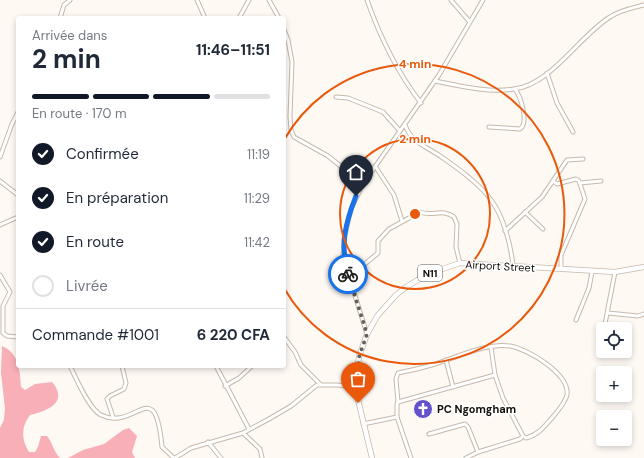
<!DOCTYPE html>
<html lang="fr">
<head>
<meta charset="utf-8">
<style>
	:root { --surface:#fff; --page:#f2f2f3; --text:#1f2937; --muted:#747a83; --line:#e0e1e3; --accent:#111827 }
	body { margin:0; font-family:"DM Sans",sans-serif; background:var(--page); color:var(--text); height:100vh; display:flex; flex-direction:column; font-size:15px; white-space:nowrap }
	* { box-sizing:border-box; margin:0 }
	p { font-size:13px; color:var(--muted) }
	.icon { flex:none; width:22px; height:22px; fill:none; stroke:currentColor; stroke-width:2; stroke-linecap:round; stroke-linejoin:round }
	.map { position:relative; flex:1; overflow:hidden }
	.sheet { position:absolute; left:16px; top:16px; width:270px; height:352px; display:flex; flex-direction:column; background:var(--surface); border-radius:4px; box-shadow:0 2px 6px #0003 }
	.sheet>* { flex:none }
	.fabs { position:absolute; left:596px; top:322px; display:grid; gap:8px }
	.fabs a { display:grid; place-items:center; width:36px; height:36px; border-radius:4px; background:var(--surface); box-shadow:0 2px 6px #0003; font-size:20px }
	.pin { position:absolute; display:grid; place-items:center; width:34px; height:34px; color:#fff; margin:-41px -17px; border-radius:50% 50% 50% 0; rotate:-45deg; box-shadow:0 0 4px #0007 }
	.pin .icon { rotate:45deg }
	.courier { position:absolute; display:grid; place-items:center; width:40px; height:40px; margin:-20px; border:3px solid #1a73e8; border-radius:50%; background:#fff; color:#222; box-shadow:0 1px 5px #0007 }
	.overview em { font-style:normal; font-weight:700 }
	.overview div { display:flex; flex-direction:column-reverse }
	.overview { display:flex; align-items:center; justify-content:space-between; height:68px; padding:0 16px }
	h1 { font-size:26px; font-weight:700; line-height:30px }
	.bar { display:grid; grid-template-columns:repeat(4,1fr); gap:6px 4px; align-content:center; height:48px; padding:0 16px }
	.bar i { height:5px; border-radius:3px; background:var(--line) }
	.bar .active { background:var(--accent) }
	.bar p { grid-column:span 4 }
	.line { display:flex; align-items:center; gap:10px; padding:0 16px; border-top:1px solid var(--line) }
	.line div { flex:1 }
	ol { padding:0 16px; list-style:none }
	li { display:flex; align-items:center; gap:12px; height:44px }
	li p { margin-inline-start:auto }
	li .icon { padding:4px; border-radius:50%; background:var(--accent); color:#fff; stroke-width:4 }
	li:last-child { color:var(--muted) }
	li i { width:22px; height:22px; border:2px solid var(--line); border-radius:50% }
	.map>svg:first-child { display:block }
</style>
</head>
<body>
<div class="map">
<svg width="644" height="458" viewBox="0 0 644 458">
	<rect width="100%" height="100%" fill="#fef9f3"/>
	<g fill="#f8afb7">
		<path d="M2 346C19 353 20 371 21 387L25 390 35 384 52 382C69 402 48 411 30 415 21 427 21 439 29 452H35L38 447 41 436H47C53 443 53 451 60 458H0V428L4 420 5 408 1 373Z"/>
		<polygon points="129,428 137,436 132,452 135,458 68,458 83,450 104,444 123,430"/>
	</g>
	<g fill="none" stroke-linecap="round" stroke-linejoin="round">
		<g stroke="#c6b9ab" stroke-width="5">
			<g id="minor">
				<polyline points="197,0 205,18"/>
				<polyline points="269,0 279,18"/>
				<path d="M367 0C380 37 397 72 421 103"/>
				<polyline points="451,0 469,21"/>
				<polyline points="60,18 64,5 70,0"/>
				<polyline points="239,18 249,0"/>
				<polyline points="284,30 288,40 292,62 290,116 291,130 294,137 328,156 363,184"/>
				<polyline points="547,73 557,103 573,132"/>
				<path d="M435 81C460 86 488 93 514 89 551 85 579 36 610 17 620 10 632 8 644 5"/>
				<polyline points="336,97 348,98 383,112 400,131"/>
				<path d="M405 125C411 143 428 147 443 158 459 169 480 184 491 200 504 217 511 246 513 266"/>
				<path d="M489 127 520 129C529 123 521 97 515 89"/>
				<polyline points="0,157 12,124 18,112"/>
				<polyline points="375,166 394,195 402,221"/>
				<polyline points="0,181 18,195"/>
				<polyline points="553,181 557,184 576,179 579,181 585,199 561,255 561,269"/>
				<polyline points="580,183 601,181"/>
				<polyline points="525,212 543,229"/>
				<polyline points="0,225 18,217"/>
				<polyline points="505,231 542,197 567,160 583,159"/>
				<polyline points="0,275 10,292 3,306 3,333 7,336 18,337"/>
				<path d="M349 277 378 253V241L389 229 420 212C432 217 442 208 454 217L457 224 456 247 460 263"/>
				<polyline points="608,313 638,316 644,314"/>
				<polyline points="576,320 589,288 592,272"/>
				<polyline points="604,329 615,272"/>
				<polyline points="367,334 343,257 344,239 351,209 363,184 439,75 483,0"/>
				<polyline points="284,337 295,352 301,365 320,384"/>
				<polyline points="601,341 603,332"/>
				<polyline points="446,360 453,387"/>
				<path d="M70 366C76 378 89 409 101 415 136 432 155 372 162 447L174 458"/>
				<polyline points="216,366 249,429"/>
				<polyline points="225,386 239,378 252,366"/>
				<path d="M398 402 396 379 398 373C408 371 418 369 428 366 452 360 485 342 510 346 528 349 570 374 567 395 565 403 557 412 552 418 544 427 538 435 526 438L523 436 503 398 495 375 491 347"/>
				<polyline points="113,417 107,399 110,396 124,389 126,383 122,366"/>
				<polyline points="397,417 411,458"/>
				<polyline points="363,424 397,417 397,404 398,402 495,375"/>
				<polyline points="243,433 260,449 262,458"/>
				<polyline points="429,434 465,424 468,427 478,452"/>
				<polyline points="208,442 221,458"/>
				<polyline points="175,458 191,448 243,433 269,419 291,406 317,385 337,385 355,387"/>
				<polyline points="466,458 478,452 520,439 523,436"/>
			</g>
		</g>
		<g stroke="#c6b9ab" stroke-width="6">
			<polyline id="highway" points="372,458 355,387 359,357 367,334 378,315 396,295 406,287 428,274 460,263 615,272 644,267"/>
		</g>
		<use href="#minor" stroke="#fff" stroke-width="3"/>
		<use href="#highway" stroke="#fff" stroke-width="4.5"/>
	</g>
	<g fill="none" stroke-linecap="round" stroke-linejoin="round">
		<polyline stroke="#65605a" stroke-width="4" stroke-dasharray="0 7.2" points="348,274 367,334 359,357 356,387 358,403"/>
		<path stroke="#1a73e8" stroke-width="5" d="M348 274C340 245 345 224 356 196"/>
	</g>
	<g fill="none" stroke="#e8590c" stroke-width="2">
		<circle cx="415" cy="214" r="75"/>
		<path d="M284 140A150 150 0 1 1 284 288"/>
	</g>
	<defs>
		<g id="church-disc" transform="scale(1)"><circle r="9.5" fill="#6452cb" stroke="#fff"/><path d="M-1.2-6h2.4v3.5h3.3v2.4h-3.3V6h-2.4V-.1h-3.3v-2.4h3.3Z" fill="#fff"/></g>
	</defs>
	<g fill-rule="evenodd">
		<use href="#church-disc" x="423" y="409"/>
	</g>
	<g text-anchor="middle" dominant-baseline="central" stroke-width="3" stroke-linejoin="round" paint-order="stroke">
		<rect fill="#fff" stroke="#595652" stroke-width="1" x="418" y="265" width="24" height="16" rx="3"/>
		<g font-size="10" font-weight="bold" fill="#120d08">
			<text x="430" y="273">N11</text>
		</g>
		<g font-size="11" fill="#120d08" stroke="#fff">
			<text transform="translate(500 266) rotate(3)">Airport Street</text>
		</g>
		<g font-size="11" font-weight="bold" fill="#120d08" stroke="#fff" text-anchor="start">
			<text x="437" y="409">PC Ngomgham</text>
		</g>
	</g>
	<circle cx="415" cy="214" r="6" fill="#e8590c" stroke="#fff" stroke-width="2"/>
	<g font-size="12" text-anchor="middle" font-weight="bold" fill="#e8590c" stroke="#fff" stroke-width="3" stroke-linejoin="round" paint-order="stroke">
		<text x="415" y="68">4 min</text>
		<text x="415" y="143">2 min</text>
	</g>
</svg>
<div class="fabs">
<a><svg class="icon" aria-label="locate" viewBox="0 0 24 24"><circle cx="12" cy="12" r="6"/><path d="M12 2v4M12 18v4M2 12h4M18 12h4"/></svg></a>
<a>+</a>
<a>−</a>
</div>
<div class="pin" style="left:358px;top:403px;background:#ea580c"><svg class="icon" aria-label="bag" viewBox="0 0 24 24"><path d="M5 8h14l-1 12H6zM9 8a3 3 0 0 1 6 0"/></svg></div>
<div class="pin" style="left:356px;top:196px;background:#1f2937"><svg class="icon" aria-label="home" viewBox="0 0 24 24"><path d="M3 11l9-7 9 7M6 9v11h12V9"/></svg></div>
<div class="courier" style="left:348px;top:274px"><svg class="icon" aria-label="bike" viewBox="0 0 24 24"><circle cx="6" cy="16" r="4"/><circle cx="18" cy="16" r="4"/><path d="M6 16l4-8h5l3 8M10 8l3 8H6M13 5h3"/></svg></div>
<section class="sheet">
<div class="overview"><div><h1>2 min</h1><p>Arrivée dans</p></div><em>11:46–11:51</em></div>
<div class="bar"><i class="active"></i><i class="active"></i><i class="active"></i><i></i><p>En route · 170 m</p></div>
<ol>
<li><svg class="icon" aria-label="check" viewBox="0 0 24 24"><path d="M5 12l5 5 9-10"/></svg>Confirmée<p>11:19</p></li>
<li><svg class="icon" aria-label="check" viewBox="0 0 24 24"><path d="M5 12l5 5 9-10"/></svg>En préparation<p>11:29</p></li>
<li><svg class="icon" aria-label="check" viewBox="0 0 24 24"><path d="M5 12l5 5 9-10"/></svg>En route<p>11:42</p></li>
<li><i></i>Livrée</li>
</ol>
<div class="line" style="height:52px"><div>Commande #1001</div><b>6 220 CFA</b></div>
</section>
</div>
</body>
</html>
